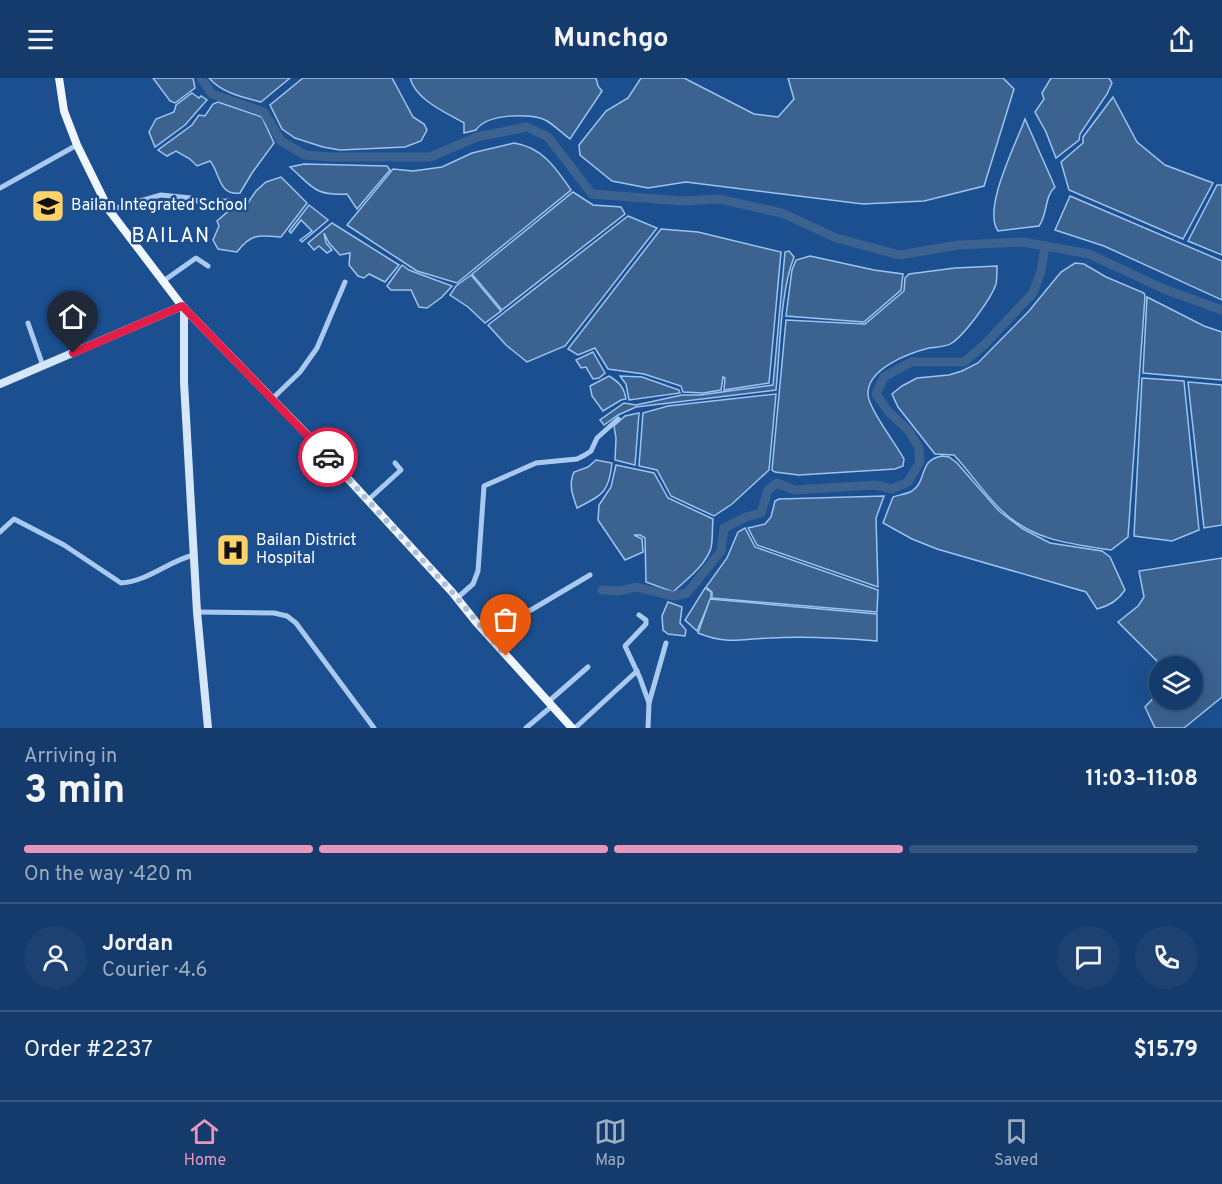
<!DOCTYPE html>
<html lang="en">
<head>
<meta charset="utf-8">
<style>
	:root { --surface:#143b6b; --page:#1d4271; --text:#f1f3f6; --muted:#9dadc1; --line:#33557e; --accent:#e797bd }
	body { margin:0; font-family:Overpass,sans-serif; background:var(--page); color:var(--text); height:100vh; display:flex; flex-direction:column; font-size:22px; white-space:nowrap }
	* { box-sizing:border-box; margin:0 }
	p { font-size:20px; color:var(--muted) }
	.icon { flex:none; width:33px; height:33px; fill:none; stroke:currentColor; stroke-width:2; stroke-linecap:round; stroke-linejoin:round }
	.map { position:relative; height:650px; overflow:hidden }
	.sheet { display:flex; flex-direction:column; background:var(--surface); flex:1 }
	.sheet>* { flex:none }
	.tools { position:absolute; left:1149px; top:578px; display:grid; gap:12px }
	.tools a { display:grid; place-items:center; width:54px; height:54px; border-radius:50%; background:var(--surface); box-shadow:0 6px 24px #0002,0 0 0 2px var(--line); font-size:30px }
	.pin { position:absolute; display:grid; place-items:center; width:51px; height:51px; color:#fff; margin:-62px -26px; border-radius:50% 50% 50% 0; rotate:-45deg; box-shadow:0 0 6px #0007 }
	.pin .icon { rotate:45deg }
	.courier { position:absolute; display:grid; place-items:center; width:60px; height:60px; margin:-30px; border:4px solid #e11d48; border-radius:50%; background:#fff; color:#222; box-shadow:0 2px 8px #0007 }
	.overview em { font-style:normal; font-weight:700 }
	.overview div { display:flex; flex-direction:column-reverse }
	.overview { display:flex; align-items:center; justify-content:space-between; height:102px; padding:0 24px }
	h1 { font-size:39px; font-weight:700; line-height:45px }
	.bar { display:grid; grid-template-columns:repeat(4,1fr); gap:9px 6px; align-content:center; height:72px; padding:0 24px }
	.bar i { height:8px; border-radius:4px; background:var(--line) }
	.bar .on { background:var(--accent) }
	.bar p { grid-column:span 4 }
	.line { display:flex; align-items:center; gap:15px; padding:0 24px; border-top:2px solid var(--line) }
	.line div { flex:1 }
	.round { display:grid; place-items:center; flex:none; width:63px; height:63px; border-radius:32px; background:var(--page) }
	header { display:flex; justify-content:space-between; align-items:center; height:78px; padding:0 24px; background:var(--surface); font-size:27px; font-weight:700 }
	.dock { display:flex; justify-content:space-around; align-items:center; height:84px; border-top:2px solid var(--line); background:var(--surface); font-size:16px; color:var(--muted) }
	.dock a { display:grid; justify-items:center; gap:3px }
	.dock .on { color:var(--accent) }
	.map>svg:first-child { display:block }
</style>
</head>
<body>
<header><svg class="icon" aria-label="menu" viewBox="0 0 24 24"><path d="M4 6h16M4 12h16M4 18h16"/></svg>Munchgo<svg class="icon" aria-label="share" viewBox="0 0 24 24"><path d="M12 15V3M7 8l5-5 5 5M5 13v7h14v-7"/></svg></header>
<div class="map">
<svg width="1222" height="650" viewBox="0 0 1222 650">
	<rect width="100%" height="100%" fill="#1b4f8f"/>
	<g fill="#3c6290" stroke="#9cc4f0" stroke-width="1.5">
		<polygon points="153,0 193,0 195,10 175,25 170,23"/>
		<path d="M209 0H290L261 24C242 19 222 15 209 0Z"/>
		<polygon points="303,0 392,0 413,39 424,46 427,52 421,63 405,69 340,72 323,69 295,60 282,51 270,27"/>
		<path d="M410 0H596L598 8 602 13 570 61C562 55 555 48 547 43 531 34 486 36 476 52L464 55V45C445 34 416 22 410 0Z"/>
		<polygon points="641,0 684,0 754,36 778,39 794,21 788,0 1003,0 1014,11 984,108 924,123 863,126 686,104 648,110 612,103 580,77 579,67 606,33 628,20"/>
		<polygon points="1051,0 1109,0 1112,5 1107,16 1080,56 1079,62 1056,80 1046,54 1035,34 1044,21 1042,15"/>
		<polygon points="192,15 199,20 201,18 207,22 185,47 155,69 149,54 156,41 174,34 176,27"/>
		<polygon points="1113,19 1137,64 1165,87 1213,105 1183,161 1069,112 1061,84 1083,65 1083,59"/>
		<path d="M218 24 262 39 274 65 252 95 240 115C218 118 220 94 210 83L197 88 190 81 176 73 167 78 158 72 192 47 199 37 205 38 213 26Z"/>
		<path d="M1025 41 1055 109C1044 119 1048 136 1039 148L998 153C982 131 1016 66 1025 41Z"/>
		<path d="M514 65C542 69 556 90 571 112L457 205 417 193 347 147 393 91 413 93 442 89 472 75Z"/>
		<path d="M304 86 387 88 390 92 357 131 347 116C314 118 313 109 290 89Z"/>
		<path d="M281 99 307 125 281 159C259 157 251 155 237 174L218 171 213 162 219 148 217 143 231 131 247 126 256 113 266 104Z"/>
		<polygon points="1217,107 1222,107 1222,177 1188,163"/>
		<polygon points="573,114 593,127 621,129 625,136 502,232 472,196"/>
		<polygon points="1070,118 1222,183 1222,222 1104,168 1055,152"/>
		<polygon points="309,127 328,142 302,164 300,162 312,153 301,142 291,155 289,153"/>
		<polygon points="628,138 657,150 565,268 527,284 506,267 488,247"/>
		<polygon points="332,145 399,187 385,204 369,196 364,200 358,198 349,187 350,175 340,177 329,165 324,155 326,165 332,172 327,175 319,168 314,172 308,165"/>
		<polygon points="661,151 698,154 781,174 769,305 724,312 725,300 723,299 721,312 703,315 683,314 681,308 644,296 608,291 595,270 578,277 568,271"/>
		<path d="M789 173 794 179C780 214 780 274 776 312L636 329 618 337 604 347 600 342 624 325 636 327 682 317H700L773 307 785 174Z"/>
		<polygon points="810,178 874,192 903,196 901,212 864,244 786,238 792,192 796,182"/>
		<path d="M1075 185 1084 186 1106 199 1144 215 1145 218 1128 459 1111 472C1070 466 1031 462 1000 431 983 414 970 394 954 377L935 376 898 329 892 316 902 308 917 300 949 297 962 293 978 285 1029 233 1061 194Z"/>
		<polygon points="402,187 409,192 452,208 442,219 427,230 419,229 411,212 391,212 387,208"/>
		<path d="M997 188C997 194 997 201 996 206 991 221 965 256 952 265 946 269 936 269 929 270 909 275 866 291 868 317 869 331 896 366 904 381L903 388 895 391 799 397 775 394 772 392 786 242 865 246 904 213 905 200 909 196 955 190Z"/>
		<polygon points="471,197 501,233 485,245 468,229 450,217 456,208"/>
		<polygon points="1147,219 1204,248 1222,254 1222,302 1143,295"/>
		<polygon points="593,274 605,295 599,300 593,301 586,289 581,290 576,282"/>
		<path d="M609 298C619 304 624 309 626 321L621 322 603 333 592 318 590 308Z"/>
		<polygon points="620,298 642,299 679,312 680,315 629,322 626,306"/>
		<polygon points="1142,300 1184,303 1199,452 1172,463 1134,458"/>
		<polygon points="1188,304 1222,307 1222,447 1204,450"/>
		<polygon points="776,316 769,392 732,426 714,438 671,418 657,392 639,388 643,335 668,328"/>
		<polygon points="639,335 635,387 615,382 616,360 614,348 625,338"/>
		<path d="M942 378 949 379 957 385 999 433 1023 451 1050 465 1102 473 1110 479 1125 512C1118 523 1109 528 1097 531L1086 514 937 471 912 461 883 445 893 419C898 417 907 416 912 413 928 402 918 382 942 378Z"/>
		<path d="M596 382 612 385C609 415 602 417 577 430 573 418 568 407 574 394L588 389Z"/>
		<path d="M616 387 654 395 668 420 713 441C712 451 713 461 711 470 706 487 685 503 673 514L646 504 645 460 640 457H634L642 461 643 474 625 482 598 442 599 427 611 409Z"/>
		<polygon points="884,418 876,440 878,509 757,467 748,450 765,446 771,439 775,423 779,421"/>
		<polygon points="745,450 755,469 878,512 877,534 712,520 712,514 706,509 727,480 738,454"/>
		<polygon points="1222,480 1222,619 1184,650 1155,650 1145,629 1159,614 1160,621 1192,621 1192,588 1162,588 1118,544 1138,528 1144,519 1139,493"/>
		<polygon points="705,510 711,514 711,520 697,553 685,542"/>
		<path d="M710 521 877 536V563C841 560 806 558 770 560 740 561 728 567 698 555Z"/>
		<polygon points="668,524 682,529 680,545 686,552 685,558 668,556 663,552 662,538"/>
	</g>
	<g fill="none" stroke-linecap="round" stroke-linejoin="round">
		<g stroke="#3c6290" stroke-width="9">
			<polyline points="201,0 212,16 264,34 281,63 305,77 330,79 430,79 477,59 527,49 548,59 592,116 683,123 719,121 782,135 836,160 900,177 958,167 1023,164 1089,176 1164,211 1222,232"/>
			<polyline points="602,512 620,513 636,509 673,518 687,515 721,473 724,450 746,439 761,435 768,412 777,405 794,412 875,407 892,411 908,404 920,384 919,370 909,353 888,333 876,316 884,299 911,284 964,284 984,267 1033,215 1041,193 1045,168"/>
		</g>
		<g stroke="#a9c9ee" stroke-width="5">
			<polyline points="0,110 77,67"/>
			<polyline points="109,132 161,117 191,120 200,124 229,123"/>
			<polyline points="162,204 196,180 208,188"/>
			<polyline points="28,245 43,288"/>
			<polyline points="273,320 300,294 317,270 345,204"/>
			<polyline points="368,422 401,392 395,385"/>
			<path d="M0 454 14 441 64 467 121 505C149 503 168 483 194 477"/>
			<polyline points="457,520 473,506 478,493 484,408 536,385 577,381 585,377 591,373 597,360 618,341"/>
			<polyline points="197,534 274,535 287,538 296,545 374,650"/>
			<polyline points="639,537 646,542 646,546 625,568 640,600 649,625"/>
			<polyline points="480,549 503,539 531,532 590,497"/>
			<polyline points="548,624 588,589"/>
			<polyline points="526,650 552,628"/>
			<polyline points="575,650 637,593"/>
			<polyline points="648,650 649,625 666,565"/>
		</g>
		<g stroke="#d6e6fa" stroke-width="8">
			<polyline points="184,230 184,304 197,534 208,650"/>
			<polyline points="0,306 182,228"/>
		</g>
		<polyline stroke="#f0f6ff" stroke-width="8" points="59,0 64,33 77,67 109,132 182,228 318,368 452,514 476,544 572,650"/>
	</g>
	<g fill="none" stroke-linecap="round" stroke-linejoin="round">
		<polyline stroke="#afc1d8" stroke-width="6" stroke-dasharray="0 10.8" points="328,379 452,514 506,578"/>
		<polyline stroke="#e11d48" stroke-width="8" points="73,275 182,228 328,379"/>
	</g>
	<defs>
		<g id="school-square" transform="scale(1.725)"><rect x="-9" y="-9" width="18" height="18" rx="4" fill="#ffd166" stroke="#1b4f8f"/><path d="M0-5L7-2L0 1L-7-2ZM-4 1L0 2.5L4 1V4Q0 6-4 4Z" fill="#111"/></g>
		<g id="hospital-square" transform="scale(1.725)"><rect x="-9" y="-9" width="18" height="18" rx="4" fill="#ffd166" stroke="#1b4f8f"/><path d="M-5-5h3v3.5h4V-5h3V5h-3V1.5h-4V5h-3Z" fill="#111"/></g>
	</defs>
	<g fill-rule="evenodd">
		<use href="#school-square" x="48" y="128"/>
		<use href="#hospital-square" x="233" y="472"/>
	</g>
	<g text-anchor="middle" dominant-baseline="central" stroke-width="5" stroke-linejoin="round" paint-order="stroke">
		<g font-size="16" fill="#fff" stroke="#1b4f8f" text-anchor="start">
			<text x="71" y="128">Bailan Integrated School</text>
			<text x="256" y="463">Bailan District<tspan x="256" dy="18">Hospital</tspan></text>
		</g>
		<g font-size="20" letter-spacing="1.5" fill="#fff" stroke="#1b4f8f">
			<text x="171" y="159">BAILAN</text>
		</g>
	</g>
</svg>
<div class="tools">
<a><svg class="icon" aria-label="layers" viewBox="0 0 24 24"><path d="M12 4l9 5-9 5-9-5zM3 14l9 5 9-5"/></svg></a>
</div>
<div class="pin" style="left:506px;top:578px;background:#ea580c"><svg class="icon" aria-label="bag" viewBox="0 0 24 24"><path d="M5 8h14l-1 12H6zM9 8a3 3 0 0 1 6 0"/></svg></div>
<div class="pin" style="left:73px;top:275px;background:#1f2937"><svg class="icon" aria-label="home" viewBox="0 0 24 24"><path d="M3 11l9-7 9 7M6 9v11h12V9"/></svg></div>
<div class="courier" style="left:328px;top:379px"><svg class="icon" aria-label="car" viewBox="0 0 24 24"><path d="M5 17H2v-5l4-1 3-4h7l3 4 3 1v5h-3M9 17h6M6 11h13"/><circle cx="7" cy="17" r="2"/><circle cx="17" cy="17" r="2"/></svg></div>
</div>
<section class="sheet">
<div class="overview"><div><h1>3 min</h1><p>Arriving in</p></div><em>11:03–11:08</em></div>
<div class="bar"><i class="on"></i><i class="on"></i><i class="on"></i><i></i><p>On the way · 420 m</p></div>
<div class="line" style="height:108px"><a class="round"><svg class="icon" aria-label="person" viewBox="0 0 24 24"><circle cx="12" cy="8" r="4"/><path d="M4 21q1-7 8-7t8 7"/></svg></a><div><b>Jordan</b><p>Courier · 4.6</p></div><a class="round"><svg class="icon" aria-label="chat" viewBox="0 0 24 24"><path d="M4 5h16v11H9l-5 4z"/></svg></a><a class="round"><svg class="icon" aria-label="phone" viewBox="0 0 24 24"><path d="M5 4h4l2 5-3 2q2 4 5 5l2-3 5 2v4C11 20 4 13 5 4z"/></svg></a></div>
<div class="line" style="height:78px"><div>Order #2237</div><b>$15.79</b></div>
</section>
<nav class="dock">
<a class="on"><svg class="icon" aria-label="home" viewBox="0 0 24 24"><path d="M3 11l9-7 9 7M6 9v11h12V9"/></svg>Home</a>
<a><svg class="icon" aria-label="map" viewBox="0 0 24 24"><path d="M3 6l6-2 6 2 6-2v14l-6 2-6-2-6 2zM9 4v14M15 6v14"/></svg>Map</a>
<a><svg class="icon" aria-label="saved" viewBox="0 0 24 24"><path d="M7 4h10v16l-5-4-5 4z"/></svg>Saved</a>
</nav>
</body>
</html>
